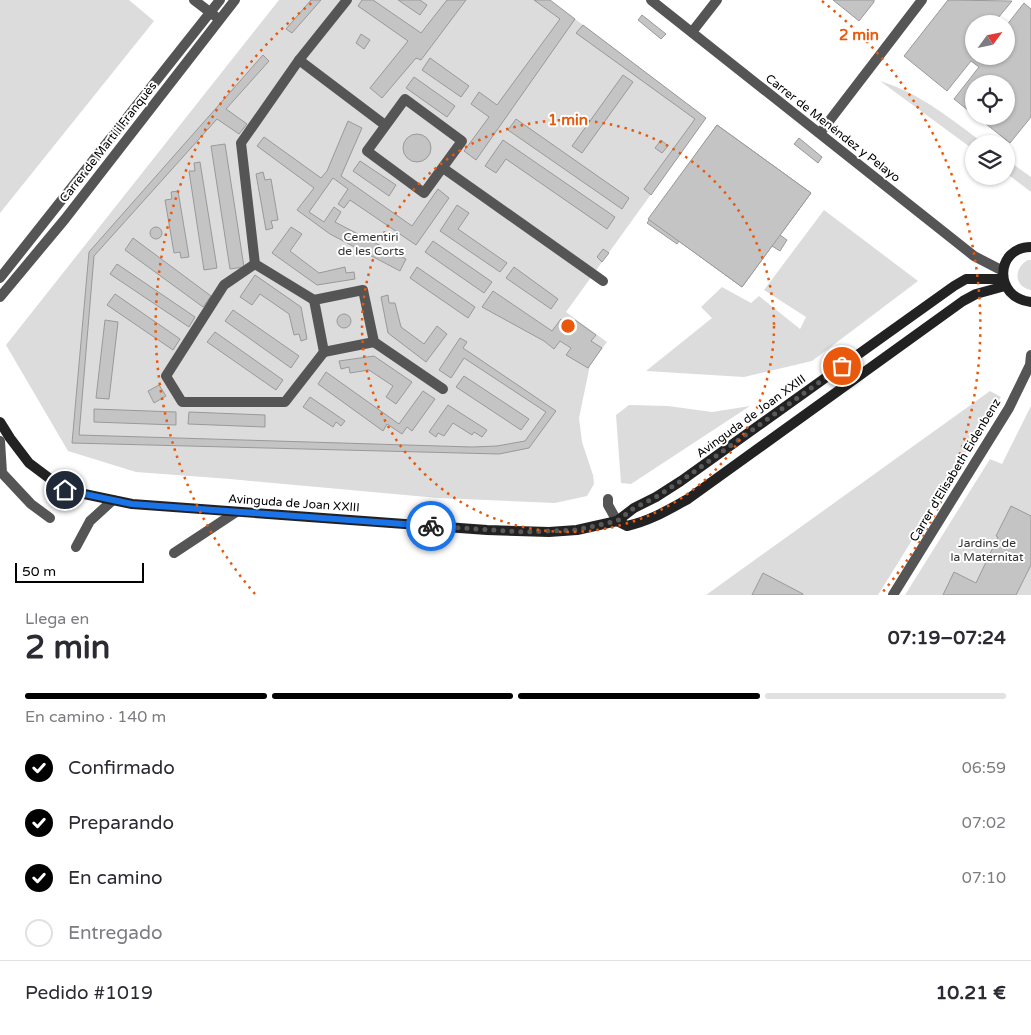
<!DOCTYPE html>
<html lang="es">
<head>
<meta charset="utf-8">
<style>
	:root { --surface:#fff; --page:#f7f7f7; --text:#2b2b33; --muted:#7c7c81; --line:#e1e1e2; --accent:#000 }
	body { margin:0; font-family:"Varela Round",sans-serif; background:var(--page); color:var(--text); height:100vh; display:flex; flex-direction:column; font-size:19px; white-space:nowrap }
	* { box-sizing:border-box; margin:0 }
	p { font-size:16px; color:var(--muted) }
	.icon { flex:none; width:28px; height:28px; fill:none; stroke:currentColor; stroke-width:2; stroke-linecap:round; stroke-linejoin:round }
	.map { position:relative; height:595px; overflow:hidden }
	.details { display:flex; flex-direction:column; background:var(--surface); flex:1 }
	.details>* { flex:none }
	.needle { width:32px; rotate:57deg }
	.controls { position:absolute; left:965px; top:15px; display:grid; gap:10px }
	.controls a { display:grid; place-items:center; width:50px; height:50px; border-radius:50%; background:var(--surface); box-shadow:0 1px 4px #0004; font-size:25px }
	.scale { position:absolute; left:15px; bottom:12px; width:129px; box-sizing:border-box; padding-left:5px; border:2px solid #000; border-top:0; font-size:14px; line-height:18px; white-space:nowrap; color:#000; -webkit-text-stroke:4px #fff; paint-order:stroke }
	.pin { position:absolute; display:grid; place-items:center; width:42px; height:42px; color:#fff; margin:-21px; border:2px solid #fff; border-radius:50%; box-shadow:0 1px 5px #0007 }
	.courier { position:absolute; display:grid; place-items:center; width:50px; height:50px; margin:-25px; border:4px solid #1a73e8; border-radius:50%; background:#fff; color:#222; box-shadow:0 1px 6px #0007 }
	.headline em { font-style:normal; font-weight:700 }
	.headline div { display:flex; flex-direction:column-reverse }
	.headline { display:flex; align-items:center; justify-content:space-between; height:85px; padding:0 25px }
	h1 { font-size:32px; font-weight:700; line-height:38px }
	.bar { display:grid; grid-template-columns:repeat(4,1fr); gap:8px 5px; align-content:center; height:60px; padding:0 25px }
	.bar i { height:6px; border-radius:4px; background:var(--line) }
	.bar .selected { background:var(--accent) }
	.bar p { grid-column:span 4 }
	.line { display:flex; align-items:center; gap:12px; padding:0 25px; border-top:1px solid var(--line) }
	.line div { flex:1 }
	ol { padding:0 25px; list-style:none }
	li { display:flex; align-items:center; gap:15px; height:55px }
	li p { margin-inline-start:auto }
	li .icon { padding:5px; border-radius:50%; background:var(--accent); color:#fff; stroke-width:4 }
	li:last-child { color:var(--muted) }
	li i { width:28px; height:28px; border:2px solid var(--line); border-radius:50% }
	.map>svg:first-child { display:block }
</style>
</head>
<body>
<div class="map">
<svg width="1031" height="595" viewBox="0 0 1031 595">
	<rect width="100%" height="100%" fill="#fff"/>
	<g fill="#dcdcdc">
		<polygon points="0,0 129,0 154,21 0,213"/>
		<polygon points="279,0 550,0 706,118 566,312 607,342 590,365 579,418 582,442 593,475 594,484 587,496 555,503 438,498 230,479 136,472 68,451 6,345"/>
		<path d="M880 81C920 93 952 120 985 144H974V150Z"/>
		<polygon points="1006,159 1031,177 1031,192 1006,173"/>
		<polygon points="824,210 918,281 812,361 744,377 646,371 712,318 701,307 722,287 751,303 759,296 800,329 806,317 764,290"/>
		<path d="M1028 260H1031V290C1014 287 1013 268 1028 260Z"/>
		<polygon points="990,391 1001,397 878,595 706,595"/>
		<polygon points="629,405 668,406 712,412 750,406 631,484 621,483 616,415"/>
		<polygon points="1031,406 1031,595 905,595 990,459 1002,464"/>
	</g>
	<g fill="#c4c4c4" stroke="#999" fill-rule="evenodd">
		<polygon points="311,0 321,0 292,33 286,29"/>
		<polygon points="362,0 373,0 421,33 447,0 466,0 421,60 416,58 382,98 370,88 408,41 358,6"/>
		<polygon points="398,0 420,0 427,5 420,15"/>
		<polygon points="534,0 550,0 575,19 476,160 464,151 489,117 471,104 479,92 497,105 560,19"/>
		<polygon points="833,0 874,0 874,2 859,21"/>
		<polygon points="948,0 1012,1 993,24 974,24 974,56 1006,56 1006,26 1024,3 1031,9 1031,117 1010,143 976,116 1006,116 1006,84 974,84 974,115 954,99 979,67 971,61 947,91 904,56"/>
		<polygon points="642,15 666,34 661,39 638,20"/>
		<polygon points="583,25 706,118 651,195 644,189 695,119 576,33"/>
		<polygon points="361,34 370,40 364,49 356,43"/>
		<polygon points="263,55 269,61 226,109 247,124 239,134 217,119 94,256 79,435 472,447 497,446 525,441 546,412 464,358 451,378 439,370 460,338 467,342 463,348 556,411 529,448 499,454 72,443 89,252"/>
		<polygon points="430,58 469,86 461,97 422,70"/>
		<polygon points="623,75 633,82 582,153 572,146"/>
		<polygon points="414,77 455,106 447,117 406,88"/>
		<polygon points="516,119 629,198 622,209 508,130"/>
		<polygon points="348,121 362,128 341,176 412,226 438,189 449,198 416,245 350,200 344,208 338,204 348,189 333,178 309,212 324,222 334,207 341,212 335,222 406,259 400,271 330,234 297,210 314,188 257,146 264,137 321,178 327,171"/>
		<path d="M717 125 811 193 780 235 787 240 780 251 772 246 742 287 679 241 677 244 647 223ZM730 184 751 199 729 229 708 214Z"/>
		<polygon points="717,125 811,193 742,287 648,219"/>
		<circle cx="417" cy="148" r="14"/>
		<polygon points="799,138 822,157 818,163 794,144"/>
		<polygon points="503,140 615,217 607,229 506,159 496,173 485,166"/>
		<polygon points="661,140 668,146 662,153 655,148"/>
		<polygon points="225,144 244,267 230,269 211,146"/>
		<polygon points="360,161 396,185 389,196 353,171"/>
		<polygon points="200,162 217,268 204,270 189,171 195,171 194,163"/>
		<polygon points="263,172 265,180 271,179 278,220 271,221 273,228 266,230 256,174"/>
		<polygon points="178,191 189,257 181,258 180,252 174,253 165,200 172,199 171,192"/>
		<polygon points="457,205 469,213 458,229 507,263 500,272 440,231"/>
		<circle cx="156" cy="233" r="6"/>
		<polygon points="291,227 302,234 290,251 319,273 345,267 346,273 354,272 355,279 317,285 272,253"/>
		<polygon points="133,238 211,296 203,307 125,250"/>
		<polygon points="433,241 492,282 484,293 425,252"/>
		<polygon points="603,249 609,253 602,262 597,257"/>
		<polygon points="117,264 195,317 189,327 110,274"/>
		<polygon points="417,267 475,307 468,318 410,278"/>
		<polygon points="514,267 558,299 551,309 506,278"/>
		<polygon points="255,275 301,307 307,339 301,341 299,334 294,335 289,314 260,294 252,305 240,297"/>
		<polygon points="493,291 552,331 561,319 571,326 575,320 596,335 591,341 602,348 588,368 566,355 571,348 560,341 554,349 544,341 482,307"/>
		<polygon points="115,294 180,339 173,350 107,305"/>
		<polygon points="388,295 389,303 395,303 401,327 424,344 437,326 447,334 426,362 388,333 381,297"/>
		<polygon points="233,310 299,356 291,368 225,321"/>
		<circle cx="344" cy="321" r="7"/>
		<polygon points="105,320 118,322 109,399 96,398"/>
		<polygon points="215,332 283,380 276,390 207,342"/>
		<polygon points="374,356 412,382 396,404 386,397 393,386 369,370 350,373 349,367 341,369 339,361"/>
		<polygon points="326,372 399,424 423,391 435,399 412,431 407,427 402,434 387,424 383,431 318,384"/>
		<polygon points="464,376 529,419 521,430 456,387"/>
		<polygon points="159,385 166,396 154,403 148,391"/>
		<polygon points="310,397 345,421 341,426 336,422 333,427 303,407"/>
		<polygon points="448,405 487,430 482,437 474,432 472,435 453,423 444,436 438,433 436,437 429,432"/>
		<polygon points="94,409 176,412 176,425 94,422"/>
		<polygon points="189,412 265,415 265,427 188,424"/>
		<polygon points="1011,506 1031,516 1031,565 1016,595 943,595 954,572 976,583 998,537 996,536"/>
		<polygon points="763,573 803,594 803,595 752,595"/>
	</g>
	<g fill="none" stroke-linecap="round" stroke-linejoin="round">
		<g stroke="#555" stroke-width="10">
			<polyline points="692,32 717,0"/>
			<polyline points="299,60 385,125"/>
			<polygon points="405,99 462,141 424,193 367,151"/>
			<polyline points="820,133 922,0"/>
			<polyline points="443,168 603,281"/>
			<polyline points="255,264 224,285 166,376 182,402 285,402 324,352"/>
			<polygon points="363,290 374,342 324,352 314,300"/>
			<polyline points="314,300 255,264 241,143 299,60 347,0"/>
			<polyline points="374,342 443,389"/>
			<polyline points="0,441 2,473 31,504 50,518"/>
			<polyline points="608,499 608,505 617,521"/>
			<polyline points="76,547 90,521 113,500"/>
			<polyline points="174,553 236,512"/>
		</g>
		<g stroke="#555" stroke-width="10">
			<polyline points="194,0 215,16"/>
			<polyline points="651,0 974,256 1003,271"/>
			<polyline points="0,278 220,0"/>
			<polyline points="0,297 65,219 235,0"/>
			<polyline points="893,595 1009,408 1030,365 1031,355"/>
		</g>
		<g stroke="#222" stroke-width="10">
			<path d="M1031 247C995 247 993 298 1031 302"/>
			<polyline points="0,422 10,438 29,463 65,490 132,504 487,530 549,532 577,530 617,521 634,508 656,497 681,481 954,286 966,279 1003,279"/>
			<path d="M617 521 627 526C650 521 668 510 688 499L963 301 976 294 1005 286"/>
		</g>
	</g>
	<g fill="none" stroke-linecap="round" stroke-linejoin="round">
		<polyline stroke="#595959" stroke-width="5" stroke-dasharray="0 9" points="431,526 524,532 576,530 617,521 634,508 656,497 681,481 842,366"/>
		<polyline stroke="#1a73e8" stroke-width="6" points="65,490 132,504 431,526"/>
	</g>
	<g fill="none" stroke="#e8590c" stroke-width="2.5" stroke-dasharray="2.5 5">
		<circle cx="568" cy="326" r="206"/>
		<path d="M255 594A412 412 0 0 1 314 1M822 1A412 412 0 0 1 881 594"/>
	</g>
	<g text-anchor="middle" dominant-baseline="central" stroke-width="4" stroke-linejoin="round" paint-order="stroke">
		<g font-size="12" fill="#000" stroke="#fff">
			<text transform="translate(833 128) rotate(38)">Carrer de Menéndez y Pelayo</text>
			<text transform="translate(108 142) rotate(-52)">Carrer de Martí i Franquès</text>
			<text transform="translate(751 416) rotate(-36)">Avinguda de Joan XXIII</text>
			<text transform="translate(955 470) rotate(-59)">Carrer d'Elisabeth Eidenbenz</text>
			<text transform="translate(294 503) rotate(4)">Avinguda de Joan XXIII</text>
		</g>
		<g font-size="12" fill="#333" stroke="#fff">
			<text x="371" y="237">Cementiri<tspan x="371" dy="14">de les Corts</tspan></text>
			<text x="987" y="543">Jardins de<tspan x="987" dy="14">la Maternitat</tspan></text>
		</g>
	</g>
	<circle cx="568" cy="326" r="8" fill="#e8590c" stroke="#fff" stroke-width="2.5"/>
	<g font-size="15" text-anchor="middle" font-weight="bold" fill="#e8590c" stroke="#fff" stroke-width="4" stroke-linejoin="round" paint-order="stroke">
		<text x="859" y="40">2 min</text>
		<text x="568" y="125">1 min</text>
	</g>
</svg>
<div class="controls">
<a><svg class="needle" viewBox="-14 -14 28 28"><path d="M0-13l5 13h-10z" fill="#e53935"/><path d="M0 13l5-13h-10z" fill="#7c7c81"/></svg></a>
<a><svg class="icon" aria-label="locate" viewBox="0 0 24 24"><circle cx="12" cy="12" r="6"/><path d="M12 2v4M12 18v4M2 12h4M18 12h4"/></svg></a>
<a><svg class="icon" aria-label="layers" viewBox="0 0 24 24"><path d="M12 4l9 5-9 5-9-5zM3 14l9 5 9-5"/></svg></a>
</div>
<div class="scale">50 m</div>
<div class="pin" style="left:842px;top:366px;background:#ea580c"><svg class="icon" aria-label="bag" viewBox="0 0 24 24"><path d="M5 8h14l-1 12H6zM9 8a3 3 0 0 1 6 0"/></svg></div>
<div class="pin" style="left:65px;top:490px;background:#1f2937"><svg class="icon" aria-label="home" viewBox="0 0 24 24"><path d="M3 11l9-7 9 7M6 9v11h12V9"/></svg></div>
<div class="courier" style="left:431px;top:526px"><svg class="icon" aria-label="bike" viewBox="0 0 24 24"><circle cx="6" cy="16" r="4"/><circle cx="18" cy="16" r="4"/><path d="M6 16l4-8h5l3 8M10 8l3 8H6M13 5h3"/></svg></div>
</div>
<section class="details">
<div class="headline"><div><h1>2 min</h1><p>Llega en</p></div><em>07:19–07:24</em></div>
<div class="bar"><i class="selected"></i><i class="selected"></i><i class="selected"></i><i></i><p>En camino · 140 m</p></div>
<ol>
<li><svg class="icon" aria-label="check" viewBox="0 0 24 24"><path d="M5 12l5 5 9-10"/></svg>Confirmado<p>06:59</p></li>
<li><svg class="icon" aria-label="check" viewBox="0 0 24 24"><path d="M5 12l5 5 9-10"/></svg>Preparando<p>07:02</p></li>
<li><svg class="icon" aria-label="check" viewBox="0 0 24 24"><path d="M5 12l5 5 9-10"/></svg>En camino<p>07:10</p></li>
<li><i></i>Entregado</li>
</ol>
<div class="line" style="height:65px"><div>Pedido #1019</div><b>10.21 €</b></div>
</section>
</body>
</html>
